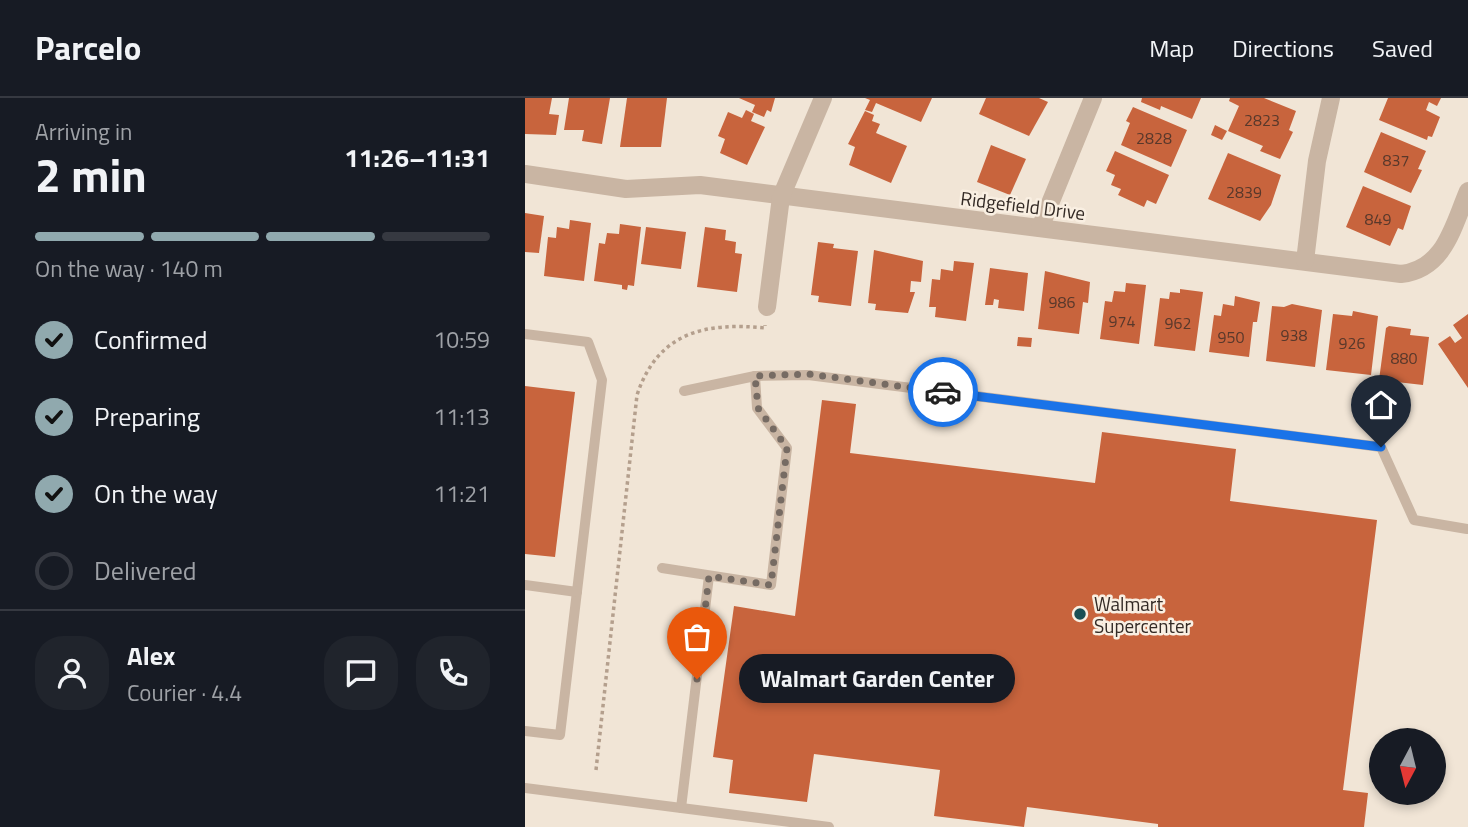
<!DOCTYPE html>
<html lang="en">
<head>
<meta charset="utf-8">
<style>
	:root { --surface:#171b24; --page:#20242c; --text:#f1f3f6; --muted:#9ea1a6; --line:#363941; --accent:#90a9ae }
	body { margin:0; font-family:"Titillium Web",sans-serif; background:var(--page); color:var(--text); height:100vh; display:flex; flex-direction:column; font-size:26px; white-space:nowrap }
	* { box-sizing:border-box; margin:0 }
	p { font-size:23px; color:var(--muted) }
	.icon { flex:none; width:38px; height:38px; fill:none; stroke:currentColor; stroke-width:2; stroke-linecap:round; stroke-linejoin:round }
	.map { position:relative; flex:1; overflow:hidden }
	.sheet { display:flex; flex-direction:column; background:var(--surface); width:525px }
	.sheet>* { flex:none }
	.needle { width:46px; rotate:187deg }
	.buttons { position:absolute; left:844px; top:630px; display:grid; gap:14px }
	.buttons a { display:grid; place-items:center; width:77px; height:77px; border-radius:50%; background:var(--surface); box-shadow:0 4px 10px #0003; font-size:35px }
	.pin { position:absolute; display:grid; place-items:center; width:60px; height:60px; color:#fff; margin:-72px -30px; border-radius:50% 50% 50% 0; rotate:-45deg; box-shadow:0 0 7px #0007 }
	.pin .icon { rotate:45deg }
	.courier { position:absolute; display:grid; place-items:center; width:70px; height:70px; margin:-35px; border:5px solid #1a73e8; border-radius:50%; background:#fff; color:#222; box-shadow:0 2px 9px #0007 }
	.bubble { position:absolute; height:49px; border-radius:24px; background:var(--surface); box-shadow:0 4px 10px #0003; font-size:23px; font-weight:700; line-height:49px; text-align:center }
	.head em { font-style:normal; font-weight:700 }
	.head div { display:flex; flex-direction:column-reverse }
	.head { display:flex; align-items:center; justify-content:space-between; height:119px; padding:0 35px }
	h1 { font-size:46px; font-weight:700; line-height:52px }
	.bar { display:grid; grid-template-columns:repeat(4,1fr); gap:10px 7px; align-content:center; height:84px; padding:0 35px }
	.bar i { height:9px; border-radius:5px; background:var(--line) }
	.bar .active { background:var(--accent) }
	.bar p { grid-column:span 4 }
	.line { display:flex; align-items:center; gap:18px; padding:0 35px; border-top:2px solid var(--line) }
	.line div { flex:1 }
	.round { display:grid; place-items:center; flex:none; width:74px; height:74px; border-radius:28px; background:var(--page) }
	ol { padding:0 35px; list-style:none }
	li { display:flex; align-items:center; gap:21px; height:77px }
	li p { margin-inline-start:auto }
	li .icon { padding:7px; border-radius:50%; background:var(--accent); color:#111; stroke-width:4 }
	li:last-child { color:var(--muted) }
	li i { width:38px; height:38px; border:4px solid var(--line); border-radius:50% }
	header { display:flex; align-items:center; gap:42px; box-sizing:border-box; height:98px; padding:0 35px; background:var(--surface); border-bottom:2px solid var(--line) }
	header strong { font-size:33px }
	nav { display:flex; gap:38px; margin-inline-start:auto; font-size:24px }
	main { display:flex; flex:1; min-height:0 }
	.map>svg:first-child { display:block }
</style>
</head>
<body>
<header>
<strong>Parcelo</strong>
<nav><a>Map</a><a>Directions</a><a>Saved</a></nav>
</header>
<main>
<section class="sheet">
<div class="head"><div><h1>2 min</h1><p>Arriving in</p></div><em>11:26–11:31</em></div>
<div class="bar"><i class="active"></i><i class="active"></i><i class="active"></i><i></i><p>On the way · 140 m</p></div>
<ol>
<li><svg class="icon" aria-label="check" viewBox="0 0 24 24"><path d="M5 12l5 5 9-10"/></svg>Confirmed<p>10:59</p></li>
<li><svg class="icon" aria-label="check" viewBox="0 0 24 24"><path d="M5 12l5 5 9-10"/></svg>Preparing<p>11:13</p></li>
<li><svg class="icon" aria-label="check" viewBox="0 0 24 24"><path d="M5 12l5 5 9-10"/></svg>On the way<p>11:21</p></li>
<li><i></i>Delivered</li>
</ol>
<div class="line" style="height:126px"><a class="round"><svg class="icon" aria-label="person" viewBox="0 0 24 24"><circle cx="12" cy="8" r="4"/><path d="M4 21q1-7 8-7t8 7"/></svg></a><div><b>Alex</b><p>Courier · 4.4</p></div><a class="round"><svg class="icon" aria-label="chat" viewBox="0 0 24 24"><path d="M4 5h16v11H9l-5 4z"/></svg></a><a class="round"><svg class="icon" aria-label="phone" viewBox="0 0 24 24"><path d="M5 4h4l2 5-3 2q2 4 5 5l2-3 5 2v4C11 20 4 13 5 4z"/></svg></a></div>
</section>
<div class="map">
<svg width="943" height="729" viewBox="0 0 943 729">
	<rect width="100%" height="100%" fill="#f1e5d6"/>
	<g fill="#c8643d">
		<polygon points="0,0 27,0 24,16 34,17 31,37 0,36"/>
		<polygon points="44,0 85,0 77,46 57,43 59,32 39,32"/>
		<polygon points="102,0 142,0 136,49 95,49"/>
		<polygon points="214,0 250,0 246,14 242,12 239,19 227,14 230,7"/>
		<polygon points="340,0 407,0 396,24 351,5 347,14 340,12 345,2"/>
		<polygon points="461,0 514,0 523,4 504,38 454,16"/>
		<polygon points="617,0 676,0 667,21 636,8 635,12 616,4"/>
		<polygon points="705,0 739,0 771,13 764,32 768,34 755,61 735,53 738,48 703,33 714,8 704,3"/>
		<polygon points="863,0 916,0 912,8 904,4 901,12 915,19 907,39 903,38 902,42 854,22"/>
		<polygon points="608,9 662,32 646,69 596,47 605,25 601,23"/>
		<polygon points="221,12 229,16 226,23 240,29 222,67 195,55 200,41 193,38 203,14 217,20"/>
		<polygon points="340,13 349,17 347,23 355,26 351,35 382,48 366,85 324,67 330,49 323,46"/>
		<polygon points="690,27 702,33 697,42 686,37"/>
		<polygon points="856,34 901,53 893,71 897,72 886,95 839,74"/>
		<polygon points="466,47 501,61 485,97 452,84"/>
		<polygon points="590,53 644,77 631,106 622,102 619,109 593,97 596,91 586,87 590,77 581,73"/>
		<polygon points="703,55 756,77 746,107 735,123 683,101"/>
		<polygon points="838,88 886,108 878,132 873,130 865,148 821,129"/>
		<polygon points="0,115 19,118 14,155 0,154"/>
		<polygon points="45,122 66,125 59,183 19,178 23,139 31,140 32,129 44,131"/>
		<polygon points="95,126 116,129 109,188 103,187 102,192 97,191 97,187 69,183 74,145 80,146 82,135 94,136"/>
		<polygon points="121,129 161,134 156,171 116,166"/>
		<polygon points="180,129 201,132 200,142 211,144 210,155 217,156 212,194 172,189"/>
		<polygon points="293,144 309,146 308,150 333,153 326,208 293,204 294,198 286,197"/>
		<polygon points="349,152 398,163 396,184 386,183 385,194 390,194 383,215 350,212 351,206 343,205"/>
		<polygon points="429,163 449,165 441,223 410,219 411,209 404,209 407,181 415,182 416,171 428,173"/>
		<polygon points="465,170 503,175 499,213 473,210 474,202 469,201 468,207 460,207"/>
		<polygon points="520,173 565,184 563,205 558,204 554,236 513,231"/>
		<polygon points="601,185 621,187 614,246 575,241 580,203 587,204 589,193 600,194"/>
		<polygon points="655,191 678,194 670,253 629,248 635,200 644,201 645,194 655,195"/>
		<polygon points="710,198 735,204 732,224 728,224 724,259 684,254 689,217 696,218 698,206 709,208"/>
		<polygon points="767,206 797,212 790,269 741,263 747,208 759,209"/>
		<polygon points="828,213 853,218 846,277 801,272 808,216 827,218"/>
		<polygon points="943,216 943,290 913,246 925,238 930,245 937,240 928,227"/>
		<polygon points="864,228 886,231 885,237 904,239 898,287 854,282 861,230"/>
		<polygon points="493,239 507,240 506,249 492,248"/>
		<polygon points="0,288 50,294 30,459 0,456"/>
		<polygon points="297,302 331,306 325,355 570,385 577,334 711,351 705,403 852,422 818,692 843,695 839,729 633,729 633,726 502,709 499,729 409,718 415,672 289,656 282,704 204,695 208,662 188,659 209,508 270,518"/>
	</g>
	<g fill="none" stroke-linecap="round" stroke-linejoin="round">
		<path stroke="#b49f8d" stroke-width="3.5" stroke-dasharray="3.5 3.5" stroke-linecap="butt" d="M71 672 112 297C133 234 180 224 240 230V227"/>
		<g stroke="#c9b5a3" stroke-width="10">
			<polyline points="0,236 63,244 77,282 35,637 0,633"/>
			<polyline points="159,293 230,278 283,277 856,349 889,422 942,431"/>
			<polyline points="137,470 246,487 262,350 232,310 230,278"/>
			<polyline points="0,487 52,494"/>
			<polyline points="0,690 304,729"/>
			<polyline points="156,710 184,478"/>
		</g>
		<g stroke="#c9b5a3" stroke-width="18">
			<path d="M0 76 101 91 175 87 876 176C920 171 928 128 943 93"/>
			<polyline points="515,130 568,0"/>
			<polyline points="780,163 792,63 806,0"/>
			<polyline points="242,209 256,99 298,0"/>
		</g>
	</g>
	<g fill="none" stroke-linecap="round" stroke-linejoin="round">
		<polyline stroke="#766b63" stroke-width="7" stroke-dasharray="0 12.6" points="172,581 184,478 246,487 262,350 233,310 230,278 283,276 418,294"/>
		<polyline stroke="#1a73e8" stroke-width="9" points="418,294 856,349"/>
	</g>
	<circle fill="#1a4f55" stroke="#f9efe2" stroke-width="2.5" cx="555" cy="516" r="7"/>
	<g text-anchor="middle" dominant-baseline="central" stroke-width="5" stroke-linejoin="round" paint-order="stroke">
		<g font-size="16" fill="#58382b">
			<text x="737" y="22">2823</text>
			<text x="629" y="40">2828</text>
			<text x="871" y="62">837</text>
			<text x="719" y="94">2839</text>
			<text x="853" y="121">849</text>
			<text x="537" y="204">986</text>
			<text x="597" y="223">974</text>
			<text x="653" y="225">962</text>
			<text x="769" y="237">938</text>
			<text x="706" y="239">950</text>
			<text x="827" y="245">926</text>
			<text x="879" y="260">880</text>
		</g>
		<g font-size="19" fill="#332a25" stroke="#f9efe2">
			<text transform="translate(498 107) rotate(7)">Ridgefield Drive</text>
		</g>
		<g font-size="19" fill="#332a25" stroke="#f9efe2" text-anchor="start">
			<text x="569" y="505">Walmart<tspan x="569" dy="22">Supercenter</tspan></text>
		</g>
	</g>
</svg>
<div class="buttons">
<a><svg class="needle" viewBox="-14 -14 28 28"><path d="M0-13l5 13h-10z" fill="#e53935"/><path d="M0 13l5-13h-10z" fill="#9ea1a6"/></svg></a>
</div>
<div class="pin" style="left:172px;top:581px;background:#ea580c"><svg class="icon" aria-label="bag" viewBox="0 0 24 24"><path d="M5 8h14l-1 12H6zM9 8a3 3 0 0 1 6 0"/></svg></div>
<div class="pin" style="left:856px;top:349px;background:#1f2937"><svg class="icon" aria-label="home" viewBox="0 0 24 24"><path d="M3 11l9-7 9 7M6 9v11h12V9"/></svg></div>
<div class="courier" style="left:418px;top:294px"><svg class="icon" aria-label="car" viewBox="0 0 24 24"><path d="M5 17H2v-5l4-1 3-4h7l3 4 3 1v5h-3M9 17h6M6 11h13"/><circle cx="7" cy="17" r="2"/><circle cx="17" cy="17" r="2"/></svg></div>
<div class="bubble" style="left:214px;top:556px;width:276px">Walmart Garden Center</div>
</div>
</main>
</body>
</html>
